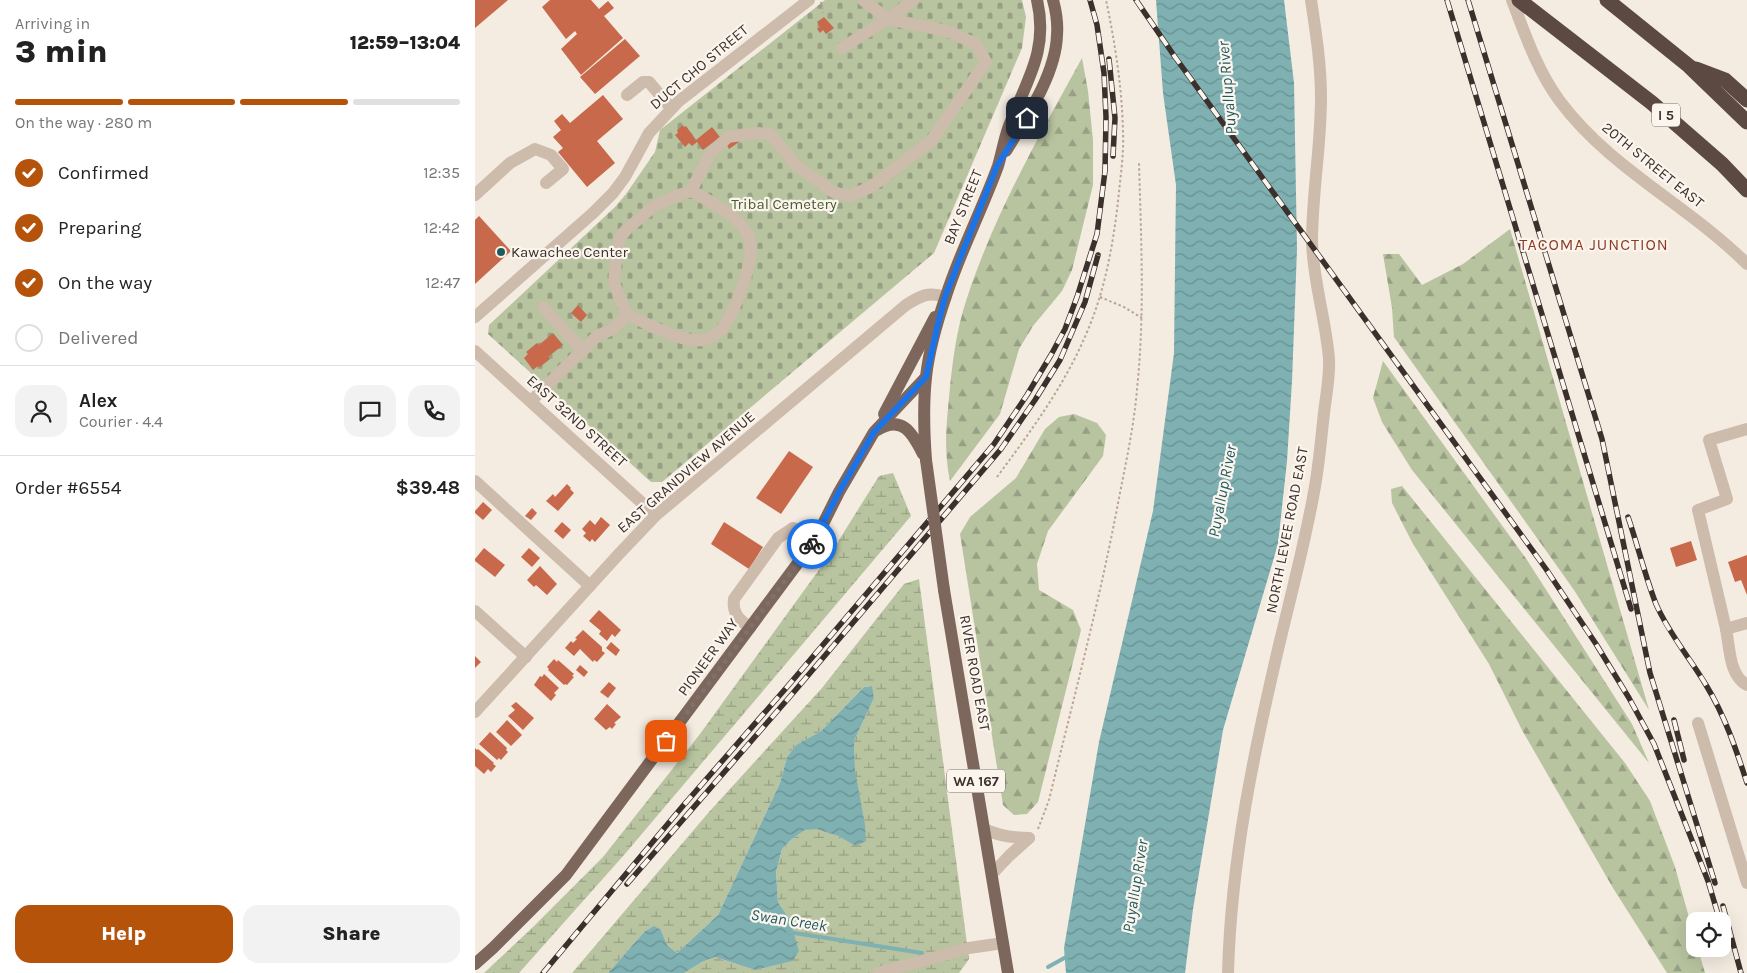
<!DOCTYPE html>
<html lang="en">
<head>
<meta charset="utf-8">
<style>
	:root { --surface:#fff; --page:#f2f2f2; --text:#222; --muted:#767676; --line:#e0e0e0; --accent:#b45309 }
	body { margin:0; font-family:Karla,sans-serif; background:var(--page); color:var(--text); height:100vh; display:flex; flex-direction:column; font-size:19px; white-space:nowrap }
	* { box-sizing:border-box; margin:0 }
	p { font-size:16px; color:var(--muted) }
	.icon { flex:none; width:28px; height:28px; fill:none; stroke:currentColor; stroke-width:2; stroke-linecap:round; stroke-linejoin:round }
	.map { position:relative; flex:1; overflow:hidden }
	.details { display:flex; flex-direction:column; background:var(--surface); width:475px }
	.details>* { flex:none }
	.tools { position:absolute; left:1211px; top:912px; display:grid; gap:10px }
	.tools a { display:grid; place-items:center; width:45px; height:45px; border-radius:10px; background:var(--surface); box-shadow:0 5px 20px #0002; font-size:25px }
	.pin { position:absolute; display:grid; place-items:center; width:42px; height:42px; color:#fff; margin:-21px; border-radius:10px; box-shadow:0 2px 8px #0006 }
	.courier { position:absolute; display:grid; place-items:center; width:50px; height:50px; margin:-25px; border:4px solid #1a73e8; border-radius:50%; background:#fff; color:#222; box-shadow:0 1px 6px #0007 }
	.head em { font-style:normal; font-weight:800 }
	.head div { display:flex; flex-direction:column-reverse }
	.head { display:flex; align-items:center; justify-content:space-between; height:85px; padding:0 15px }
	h1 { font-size:32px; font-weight:800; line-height:38px }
	.bar { display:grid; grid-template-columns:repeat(4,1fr); gap:8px 5px; align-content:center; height:60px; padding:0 15px }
	.bar i { height:6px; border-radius:4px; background:var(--line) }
	.bar .current { background:var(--accent) }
	.bar p { grid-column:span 4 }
	.line { display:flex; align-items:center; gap:12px; padding:0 15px; border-top:1px solid var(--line) }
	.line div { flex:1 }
	.round { display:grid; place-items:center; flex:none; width:52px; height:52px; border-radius:15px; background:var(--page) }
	ol { padding:0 15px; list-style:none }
	li { display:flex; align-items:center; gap:15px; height:55px }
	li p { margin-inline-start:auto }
	li .icon { padding:5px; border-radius:50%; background:var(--accent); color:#fff; stroke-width:4 }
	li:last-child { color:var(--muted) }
	li i { width:28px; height:28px; border:2px solid var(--line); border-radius:50% }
	.button { display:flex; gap:10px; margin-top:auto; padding:10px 15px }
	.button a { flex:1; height:58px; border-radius:15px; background:var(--accent); color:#fff; font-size:20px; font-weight:800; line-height:58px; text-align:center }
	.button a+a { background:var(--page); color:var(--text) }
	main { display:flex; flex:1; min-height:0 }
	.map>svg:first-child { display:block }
</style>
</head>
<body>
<main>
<section class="details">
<div class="head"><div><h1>3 min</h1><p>Arriving in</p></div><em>12:59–13:04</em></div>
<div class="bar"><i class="current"></i><i class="current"></i><i class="current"></i><i></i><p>On the way · 280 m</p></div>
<ol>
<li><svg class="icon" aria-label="check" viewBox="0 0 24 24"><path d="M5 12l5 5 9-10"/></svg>Confirmed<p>12:35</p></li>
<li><svg class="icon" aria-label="check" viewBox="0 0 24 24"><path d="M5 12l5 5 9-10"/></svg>Preparing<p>12:42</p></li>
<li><svg class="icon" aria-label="check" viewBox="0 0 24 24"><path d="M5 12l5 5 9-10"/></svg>On the way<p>12:47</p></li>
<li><i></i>Delivered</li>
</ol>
<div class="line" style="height:90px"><a class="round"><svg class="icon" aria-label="person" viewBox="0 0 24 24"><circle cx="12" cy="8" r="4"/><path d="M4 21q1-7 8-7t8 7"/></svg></a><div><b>Alex</b><p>Courier · 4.4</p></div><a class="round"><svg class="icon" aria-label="chat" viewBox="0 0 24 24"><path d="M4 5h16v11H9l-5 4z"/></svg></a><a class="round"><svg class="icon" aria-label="phone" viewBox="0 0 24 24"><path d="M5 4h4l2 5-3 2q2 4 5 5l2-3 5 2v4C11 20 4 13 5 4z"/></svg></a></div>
<div class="line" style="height:65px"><div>Order #6554</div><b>$39.48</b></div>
<div class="button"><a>Help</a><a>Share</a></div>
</section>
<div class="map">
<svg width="1272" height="973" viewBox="0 0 1272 973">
	<defs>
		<pattern id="forest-firs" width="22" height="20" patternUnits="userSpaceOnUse" patternTransform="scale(1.25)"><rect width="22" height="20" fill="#b8c4a0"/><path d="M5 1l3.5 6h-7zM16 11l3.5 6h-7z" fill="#97a083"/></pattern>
		<pattern id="wetland-marsh" width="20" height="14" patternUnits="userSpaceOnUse" patternTransform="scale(1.25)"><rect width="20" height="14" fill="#b8c4a0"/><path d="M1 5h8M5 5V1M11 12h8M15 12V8" fill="none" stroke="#97a083"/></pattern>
		<pattern id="cemetery-stones" width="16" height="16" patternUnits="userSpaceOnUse" patternTransform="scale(1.25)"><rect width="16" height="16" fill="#b8c4a0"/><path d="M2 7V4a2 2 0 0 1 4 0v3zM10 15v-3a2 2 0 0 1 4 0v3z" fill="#97a083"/></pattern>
		<pattern id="water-waves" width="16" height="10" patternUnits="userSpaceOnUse" patternTransform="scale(1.25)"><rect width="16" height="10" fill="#7fb0b2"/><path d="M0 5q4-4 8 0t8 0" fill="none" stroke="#699091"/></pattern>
	</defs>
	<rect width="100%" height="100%" fill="#f4ebe1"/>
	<g fill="url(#forest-firs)">
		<path d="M607 58 613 91 618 140V185L597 270 587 291 558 326 544 349 525 414 475 481C469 451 471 429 474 398 477 365 481 330 492 298 520 213 564 136 607 58Z"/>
		<polygon points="1035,229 1174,710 1099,590 919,337 917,308 908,254 924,254 947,285 988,264"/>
		<polygon points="908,361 1052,560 1157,724 1174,763 937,470 907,422 898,398"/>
		<polygon points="599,414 622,423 631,435 628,456 573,531 562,564 564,590 598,610 606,630 563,802 552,814 539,815 528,805 485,534 495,517 541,478 570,429 584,417"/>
		<polygon points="927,486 1150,763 1175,801 1200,867 1220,939 1220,949 1223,949 1230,973 1192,973 1138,888 1047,730 1014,664 938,544 917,503 916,489"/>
	</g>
	<g fill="url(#wetland-marsh)">
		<polygon points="418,473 436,516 149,855 44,973 9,973 56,929 128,857 225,734 354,556 404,476"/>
		<polygon points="444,579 494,959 484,973 209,973 227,962 240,957 280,970 315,920 303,902 301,872 307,849 317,839 330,830 342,828 363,836 381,845 379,741 399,698 396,686 389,687 346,731 321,745 312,757 305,783 243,915 202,953 192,945 186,930 169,932 133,973 97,973 234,812 347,688 429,584"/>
	</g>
	<polygon fill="url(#cemetery-stones)" points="350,0 547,0 551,17 547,48 459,253 187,482 176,482 13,334 14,325 141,206 151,194 180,152 185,130"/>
	<g fill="url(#water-waves)">
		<polygon points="681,0 809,0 819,83 822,249 817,381 812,461 803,544 748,730 718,909 710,973 591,973 589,948 624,742 678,511 699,353 701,185 688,93"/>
		<polygon points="397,686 399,698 379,741 380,770 390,825 391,841 381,846 363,836 342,829 330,830 317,839 307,849 301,872 303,902 315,920 324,951 317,961 280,970 240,957 227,962 209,973 133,973 169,932 179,926 186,930 192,945 202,953 243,915 305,783 312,757 321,745 346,731 389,687"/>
	</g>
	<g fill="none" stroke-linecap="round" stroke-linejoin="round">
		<g stroke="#7fb0b2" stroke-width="4">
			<polyline points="313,932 447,953"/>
			<polyline points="573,967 593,956"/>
		</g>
	</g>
	<g fill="#c8694b">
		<polygon points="0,0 33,0 0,28"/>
		<polygon points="75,0 116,0 124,9 133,1 139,8 129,16 148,38 106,75 86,49 102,34 100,31 91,39 67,7"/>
		<polygon points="349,17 359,28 351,34 348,30 345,33 342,29 345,27 342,22"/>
		<polygon points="150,39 165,56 120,94 105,77"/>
		<polygon points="128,95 148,119 122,141 140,163 112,187 83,152 88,148 78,137 86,130 79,121 87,114 95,123"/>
		<polygon points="208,125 209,127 211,126 221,140 237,127 245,137 228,150 222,142 217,146 214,143 210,147 200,135 203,133 202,130"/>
		<polygon points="261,137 264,142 254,149 251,143"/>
		<polygon points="4,216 36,251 0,284 0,220"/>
		<polygon points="103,305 112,315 106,322 96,313"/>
		<polygon points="78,333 88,345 73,357 75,359 65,367 63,366 58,370 49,358 53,354 51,352 62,343 64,345"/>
		<polygon points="314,451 338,467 306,514 281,498"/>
		<polygon points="92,484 96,488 95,489 99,493 83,511 71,501 78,494 80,497"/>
		<polygon points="8,502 17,510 8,520 0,513 0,511"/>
		<polygon points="57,508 62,513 56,520 50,516"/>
		<polygon points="126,517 135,525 120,542 117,539 115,542 108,536 111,533 107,529 115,520 120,525"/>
		<polygon points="87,522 96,530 88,539 79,531"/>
		<polygon points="249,522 288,547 274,569 236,544"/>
		<polygon points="1216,541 1222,560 1201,567 1195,548"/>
		<polygon points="9,548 30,565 20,577 0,561 0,559"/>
		<polygon points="54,548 65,558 57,567 46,557"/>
		<polygon points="1272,555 1272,595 1266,580 1260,582 1253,562"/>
		<polygon points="65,566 82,584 72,595 61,585 59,587 52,580"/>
		<polygon points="124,610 146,630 140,637 137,634 132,641 124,634 126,631 114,621"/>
		<polygon points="108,630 127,647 127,651 130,653 122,662 119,660 118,662 105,649 99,656 90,648 96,641 98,643 102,639 100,638"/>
		<polygon points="136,642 145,650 141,656 131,648"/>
		<polygon points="0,656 6,662 0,668"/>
		<polygon points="79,659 82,662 83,660 99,674 97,676 99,677 92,685 90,684 89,685 73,670 74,669 72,667"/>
		<polygon points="105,665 113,672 109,677 101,670"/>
		<polygon points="69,674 84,688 79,693 81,695 76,701 59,685 65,676 67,677"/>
		<polygon points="134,682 141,688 133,698 125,692"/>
		<polygon points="41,702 59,718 48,730 33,716 40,710 36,706"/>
		<polygon points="132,704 146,717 139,723 141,724 137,729 135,727 131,730 119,719"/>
		<polygon points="32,720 47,735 36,746 21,732"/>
		<polygon points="15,732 32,748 31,750 33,752 26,760 24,758 22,760 4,744"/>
		<polygon points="0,748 2,750 3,749 19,763 18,764 21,766 16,772 13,769 9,774 0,766"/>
	</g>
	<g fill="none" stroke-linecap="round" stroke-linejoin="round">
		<g stroke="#b9a596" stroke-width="2" stroke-dasharray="2.5 2.5" stroke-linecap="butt">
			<polyline points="346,2 348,13"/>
			<polyline points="625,297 649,307 667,318"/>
			<path d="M522 477C556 431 590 385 612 332 631 288 639 240 644 192 646 172 649 152 648 132 647 87 640 43 631 0"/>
			<path d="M563 829 574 800C598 700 625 600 644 498 651 462 659 426 662 389 670 314 666 238 664 162"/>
		</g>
		<g stroke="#cdbbac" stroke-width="12">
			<path d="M1037 0C1050 34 1062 70 1084 100 1134 168 1213 205 1272 264"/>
			<polyline points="367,48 413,19 439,0"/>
			<polyline points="152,95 168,82 174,82 196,108"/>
			<polyline points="216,191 234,155 253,137 279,133 295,134 321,165 358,192 374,196 396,187 456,141 511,62 501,44 472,31 413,19 388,0"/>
			<path d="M216 191C236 202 262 214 273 235 283 256 260 311 247 329 243 334 234 339 228 340 205 343 173 323 152 315L139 283 142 249 146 236 152 229 178 207 196 198Z"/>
			<polyline points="0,195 35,163 60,149 76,155 88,169 71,183"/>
			<polyline points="68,307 108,351"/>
			<polyline points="0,317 118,213 138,193 150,177 174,133 204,101 334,0"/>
			<polyline points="0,351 166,502 180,516"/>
			<polyline points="56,401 122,336 138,329 152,315"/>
			<polyline points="1272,429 1234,440 1252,499 1223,510 1251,629 1272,623"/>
			<polyline points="0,481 115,586"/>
			<polyline points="0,611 51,657"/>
			<path d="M275 628C264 619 257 614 259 599L303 538 318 528 340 540"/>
			<path d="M1251 629C1255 649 1254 675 1272 685"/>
			<path d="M0 712 143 555 180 516 431 305C445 296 454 291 470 297"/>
			<polyline points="1223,723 1272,883"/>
			<path d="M509 829C524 836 538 838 554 838"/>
			<polyline points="517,874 534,856 554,838"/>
			<polyline points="403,973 494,948 528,943"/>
			<path d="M753 973C756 860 779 751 805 641 817 591 830 542 839 492 844 466 846 439 849 413 851 395 855 377 854 359 851 320 838 281 837 242 837 194 846 146 846 98 846 65 841 33 836 0"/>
		</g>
		<g stroke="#7d675c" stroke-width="12">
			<path d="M531 151C551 118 581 74 582 35 583 23 581 11 578 0"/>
			<polyline points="409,414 460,317"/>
			<path d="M402 430C427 415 437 432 448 454"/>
			<path d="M451 460C449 433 448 405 451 377 454 350 462 322 471 296 485 252 507 210 523 166 527 153 529 139 534 126 551 81 574 51 562 0"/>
			<polyline points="469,590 533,973"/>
			<polyline points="0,964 18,948 91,875 340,540 364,492 399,432 451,377"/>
		</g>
		<g stroke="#5c4a42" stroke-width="15">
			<polyline points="1044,0 1177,103 1247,164 1272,190"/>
			<polyline points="1132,0 1214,66 1272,122"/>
			<polyline points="1221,69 1250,80 1272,100"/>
		</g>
		<g stroke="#3b302b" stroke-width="5.5">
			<g id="rail">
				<polyline points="661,0 700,57 1071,569 1121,644 1154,698 1179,744 1233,881 1245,921"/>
				<polyline points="972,0 1156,609"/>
				<polyline points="993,0 1127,439 1175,673 1240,883"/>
				<polyline points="634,59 640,118 638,156"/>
				<path d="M1153 517C1163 546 1170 576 1181 604 1194 634 1215 658 1231 685 1250 716 1261 749 1272 783"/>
				<polyline points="1199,720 1209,760"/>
				<polyline points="152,884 318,693 526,449 560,400 585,360 610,302 623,255"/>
				<polyline points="1248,906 1266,973"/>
				<polyline points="68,973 207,807 312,687 519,444 552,395 576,355 590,329 602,297 622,234 630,171 631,117 629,73 622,25 615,0"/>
			</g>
		</g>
		<use href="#rail" stroke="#fbf5ee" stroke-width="4" stroke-dasharray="11" stroke-linecap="butt"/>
		<polyline stroke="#7d675c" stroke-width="12" points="451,460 469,590"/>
	</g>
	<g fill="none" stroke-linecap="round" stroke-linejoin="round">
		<polyline stroke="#7c716b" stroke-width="5" stroke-dasharray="0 9" points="191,741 337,544"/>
		<polyline stroke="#1a73e8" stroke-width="6" points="337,544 364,492 399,432 451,377 463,324 470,297 484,261 522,166 552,118"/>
	</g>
	<circle fill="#1f5a5e" stroke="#fbf5ee" stroke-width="2" cx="26" cy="252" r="5"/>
	<g text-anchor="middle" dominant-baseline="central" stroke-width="4.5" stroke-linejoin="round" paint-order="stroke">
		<g fill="#fbf5ee" stroke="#756b66" stroke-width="1">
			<rect x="1177" y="103.5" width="28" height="23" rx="4"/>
			<rect x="472" y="769.5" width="58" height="23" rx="4"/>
		</g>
		<g font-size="14" font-weight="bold" fill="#3b302b">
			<text x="1191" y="115">I 5</text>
			<text x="501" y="781">WA 167</text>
		</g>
		<g font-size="15" fill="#3b302b" stroke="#fbf5ee">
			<text transform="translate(224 67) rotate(-40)">DUCT CHO STREET</text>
			<text transform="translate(1178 165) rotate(39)">20TH STREET EAST</text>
			<text transform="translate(488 207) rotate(-68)">BAY STREET</text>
			<text transform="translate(102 421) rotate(42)">EAST 32ND STREET</text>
			<text transform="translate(211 472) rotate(-41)">EAST GRANDVIEW AVENUE</text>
			<text transform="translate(812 530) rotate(-79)">NORTH LEVEE ROAD EAST</text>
			<text transform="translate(233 657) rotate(-54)">PIONEER WAY</text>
			<text transform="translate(500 673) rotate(80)">RIVER ROAD EAST</text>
		</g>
		<g font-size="15" fill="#4a5a2e" stroke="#fbf5ee">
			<text x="309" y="204">Tribal Cemetery</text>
		</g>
		<g font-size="15" fill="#3b302b" stroke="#fbf5ee" text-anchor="start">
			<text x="36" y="252">Kawachee Center</text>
		</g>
		<g font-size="16" font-style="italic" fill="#1f5a5e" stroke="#fbf5ee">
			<text transform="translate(752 88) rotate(-95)">Puyallup River</text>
			<text transform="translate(747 491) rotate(-79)">Puyallup River</text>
			<text transform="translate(660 886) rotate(-81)">Puyallup River</text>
			<text transform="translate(314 920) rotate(9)">Swan Creek</text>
		</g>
		<g font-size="16" letter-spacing="1" fill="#8c3b22" stroke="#fbf5ee">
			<text x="1119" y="244">TACOMA JUNCTION</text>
		</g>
	</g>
</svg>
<div class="tools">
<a><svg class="icon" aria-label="locate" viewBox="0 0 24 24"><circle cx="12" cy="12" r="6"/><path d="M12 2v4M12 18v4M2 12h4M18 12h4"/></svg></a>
</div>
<div class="pin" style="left:191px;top:741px;background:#ea580c"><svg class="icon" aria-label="bag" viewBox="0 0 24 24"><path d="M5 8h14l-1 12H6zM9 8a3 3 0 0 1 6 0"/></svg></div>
<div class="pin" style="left:552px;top:118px;background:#1f2937"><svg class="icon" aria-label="home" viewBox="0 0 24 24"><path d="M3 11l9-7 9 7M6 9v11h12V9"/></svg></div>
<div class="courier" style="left:337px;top:544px"><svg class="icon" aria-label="bike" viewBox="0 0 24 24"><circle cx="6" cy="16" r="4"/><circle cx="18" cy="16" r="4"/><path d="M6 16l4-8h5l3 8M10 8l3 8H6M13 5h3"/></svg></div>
</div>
</main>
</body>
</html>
